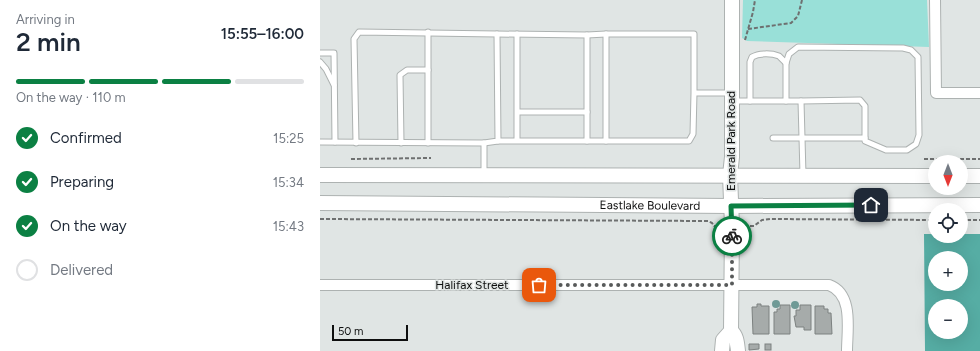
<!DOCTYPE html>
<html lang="en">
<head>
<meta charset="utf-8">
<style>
	:root { --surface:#fff; --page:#f6f6f7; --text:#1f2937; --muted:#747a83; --line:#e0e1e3; --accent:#0b8043 }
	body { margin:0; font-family:Figtree,sans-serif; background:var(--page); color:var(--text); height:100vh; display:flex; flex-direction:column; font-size:15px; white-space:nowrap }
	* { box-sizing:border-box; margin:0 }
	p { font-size:13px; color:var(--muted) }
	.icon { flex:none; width:22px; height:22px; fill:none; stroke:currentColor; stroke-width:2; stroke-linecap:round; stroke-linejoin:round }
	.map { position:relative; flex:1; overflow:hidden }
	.sheet { display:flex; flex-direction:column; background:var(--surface); width:320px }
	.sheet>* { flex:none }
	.needle { width:26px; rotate:180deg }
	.fabs { position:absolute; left:608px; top:155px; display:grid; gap:8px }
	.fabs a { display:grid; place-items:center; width:40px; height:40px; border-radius:50%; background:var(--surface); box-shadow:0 4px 16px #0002; font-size:20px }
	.scale { position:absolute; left:12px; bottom:10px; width:76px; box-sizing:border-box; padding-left:4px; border:2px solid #0e0f0f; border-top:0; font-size:11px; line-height:14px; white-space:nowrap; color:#0e0f0f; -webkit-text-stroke:3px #e0e5e4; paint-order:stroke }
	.pin { position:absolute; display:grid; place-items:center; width:34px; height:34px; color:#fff; margin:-17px; border-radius:8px; box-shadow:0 2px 6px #0006 }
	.courier { position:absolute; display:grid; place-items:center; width:40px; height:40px; margin:-20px; border:3px solid #0b8043; border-radius:50%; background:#fff; color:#222; box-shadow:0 1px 5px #0007 }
	.summary em { font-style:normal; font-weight:600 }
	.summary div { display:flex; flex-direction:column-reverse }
	.summary { display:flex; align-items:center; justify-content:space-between; height:68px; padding:0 16px }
	h1 { font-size:26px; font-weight:600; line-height:30px }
	.bar { display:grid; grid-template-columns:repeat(4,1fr); gap:6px 4px; align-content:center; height:48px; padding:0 16px }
	.bar i { height:5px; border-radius:3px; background:var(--line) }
	.bar .selected { background:var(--accent) }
	.bar p { grid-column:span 4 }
	ol { padding:0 16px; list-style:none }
	li { display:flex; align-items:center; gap:12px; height:44px }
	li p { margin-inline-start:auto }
	li .icon { padding:4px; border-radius:50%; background:var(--accent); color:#fff; stroke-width:4 }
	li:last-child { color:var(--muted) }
	li i { width:22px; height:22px; border:2px solid var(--line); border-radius:50% }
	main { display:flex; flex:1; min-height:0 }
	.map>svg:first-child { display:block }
</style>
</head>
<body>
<main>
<section class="sheet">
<div class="summary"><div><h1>2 min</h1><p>Arriving in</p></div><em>15:55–16:00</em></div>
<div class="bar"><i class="selected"></i><i class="selected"></i><i class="selected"></i><i></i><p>On the way · 110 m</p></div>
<ol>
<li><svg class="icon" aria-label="check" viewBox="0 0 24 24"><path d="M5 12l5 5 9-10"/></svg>Confirmed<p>15:25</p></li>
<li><svg class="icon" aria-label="check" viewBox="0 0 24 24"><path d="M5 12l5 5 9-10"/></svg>Preparing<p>15:34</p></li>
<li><svg class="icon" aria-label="check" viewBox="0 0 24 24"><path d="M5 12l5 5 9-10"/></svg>On the way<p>15:43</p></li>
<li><i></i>Delivered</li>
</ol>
</section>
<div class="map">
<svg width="660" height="351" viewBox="0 0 660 351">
	<rect width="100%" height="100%" fill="#e0e5e4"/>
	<polygon fill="#99e0d8" points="423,0 607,0 609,47 427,41 422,38"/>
	<path fill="#56ada4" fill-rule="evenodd" d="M604 234H615V236H641V234H660V351H605ZM615 258H641V284H615ZM615 306H641V332H615Z"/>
	<g fill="#a6abaa" stroke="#7c8180">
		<polygon points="437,304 441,304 441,306 449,306 449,334 433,334 432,307 437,307"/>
		<polygon points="460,305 470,305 470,334 454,334 454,312 457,312 457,309 460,309"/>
		<polygon points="480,305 491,305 491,330 484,330 484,327 476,327 474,316 476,316 476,310 480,310"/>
		<polygon points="495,306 504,306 504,309 508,309 508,313 511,313 512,334 495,334"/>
		<polygon points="429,344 439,344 439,349 429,350"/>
		<rect x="445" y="344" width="6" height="6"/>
	</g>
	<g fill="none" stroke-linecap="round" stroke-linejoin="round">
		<g stroke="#adb2b1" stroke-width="7">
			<g id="lane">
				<polyline points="177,34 267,35 267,141"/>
				<polyline points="197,34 197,140"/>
				<polyline points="267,35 286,34"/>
				<polyline points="0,53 14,53 15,142"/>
				<polyline points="0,62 6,69 14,85"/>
				<polyline points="374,93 373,134 369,141 286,141 286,34 374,34 374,93 411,93"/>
				<polyline points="413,101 481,101 483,175"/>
				<path d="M430 101V62L432 57C439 53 451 53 459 56 461 58 464 61 466 63"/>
				<polyline points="466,101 466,63 469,54 478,47 583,48 591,50 598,57 599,135 596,144 587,150 566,150 545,141 545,106 540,100 481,101"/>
				<polyline points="198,112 267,112"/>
				<polyline points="453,138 545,138"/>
				<polyline points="178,141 286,141"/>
				<polyline points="0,142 164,143 164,174"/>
				<polyline points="36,143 34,39 39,32 177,34 178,141 164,143"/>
				<polyline points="81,143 80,75 87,70 108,70"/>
				<polyline points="108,143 108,32"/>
			</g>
		</g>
		<g stroke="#adb2b1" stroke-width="12">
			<g id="street">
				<polyline points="615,0 616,93 660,93"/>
				<path d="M0 285H509C534 294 527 330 527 351"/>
			</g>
		</g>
		<g stroke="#adb2b1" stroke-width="16">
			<g id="secondary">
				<path d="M412 0V157L410 175 412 226 411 331C417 336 417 343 418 351"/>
				<polyline points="0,175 615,176"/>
				<polyline points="641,176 660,176"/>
				<path id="s1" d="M0 203 411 206 660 205"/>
				<polyline points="402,351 403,340 411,331"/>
			</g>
		</g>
		<g stroke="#6e7070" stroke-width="2" stroke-dasharray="4 2" stroke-linecap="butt">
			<polyline points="428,29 471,23 478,16 482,0"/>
			<polyline points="425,40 433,12 435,0"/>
			<polyline points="31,159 111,158"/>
			<polyline points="604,159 660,159"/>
			<polyline points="0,219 388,221 392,223 394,226 402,226"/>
			<polyline points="641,220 660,220"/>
			<polyline points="424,226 434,226 442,220 450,219 615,220"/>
		</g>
		<use href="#lane" stroke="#fff" stroke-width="5"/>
		<use href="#street" stroke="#fff" stroke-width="10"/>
		<use href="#secondary" stroke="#fff" stroke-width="14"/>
	</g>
	<g fill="#6f9a96">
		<circle cx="456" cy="304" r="4"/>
		<circle cx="475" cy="305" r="4"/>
	</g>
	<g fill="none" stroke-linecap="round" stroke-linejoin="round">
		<polyline stroke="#585a5a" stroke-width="4" stroke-dasharray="0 7.2" points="219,285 412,285 412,236"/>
		<polyline stroke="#0b8043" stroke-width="5" points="412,236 411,206 551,205"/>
	</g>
	<g text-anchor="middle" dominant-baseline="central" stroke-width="3" stroke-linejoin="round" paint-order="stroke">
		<g font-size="12" fill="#0e0f0f" stroke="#e0e5e4">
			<text transform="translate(411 141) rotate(-90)">Emerald Park Road</text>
			<text stroke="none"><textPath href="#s1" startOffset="330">Eastlake Boulevard</textPath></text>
			<text x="152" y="285">Halifax Street</text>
		</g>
	</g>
</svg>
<div class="fabs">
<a><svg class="needle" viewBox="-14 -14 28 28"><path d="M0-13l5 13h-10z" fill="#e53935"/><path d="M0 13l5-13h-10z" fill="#747a83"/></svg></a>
<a><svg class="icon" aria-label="locate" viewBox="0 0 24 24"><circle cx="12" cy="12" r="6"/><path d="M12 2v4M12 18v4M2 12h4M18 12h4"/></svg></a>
<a>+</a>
<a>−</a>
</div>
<div class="scale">50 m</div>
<div class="pin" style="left:219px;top:285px;background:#ea580c"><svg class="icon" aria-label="bag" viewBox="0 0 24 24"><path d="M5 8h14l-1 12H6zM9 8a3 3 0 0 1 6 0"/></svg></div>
<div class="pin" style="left:551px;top:205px;background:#1f2937"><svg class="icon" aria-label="home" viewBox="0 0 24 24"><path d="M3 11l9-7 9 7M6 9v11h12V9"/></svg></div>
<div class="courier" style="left:412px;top:236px"><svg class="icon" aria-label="bike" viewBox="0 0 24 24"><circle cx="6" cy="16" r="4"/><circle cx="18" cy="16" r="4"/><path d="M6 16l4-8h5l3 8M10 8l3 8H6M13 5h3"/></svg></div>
</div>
</main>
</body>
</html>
